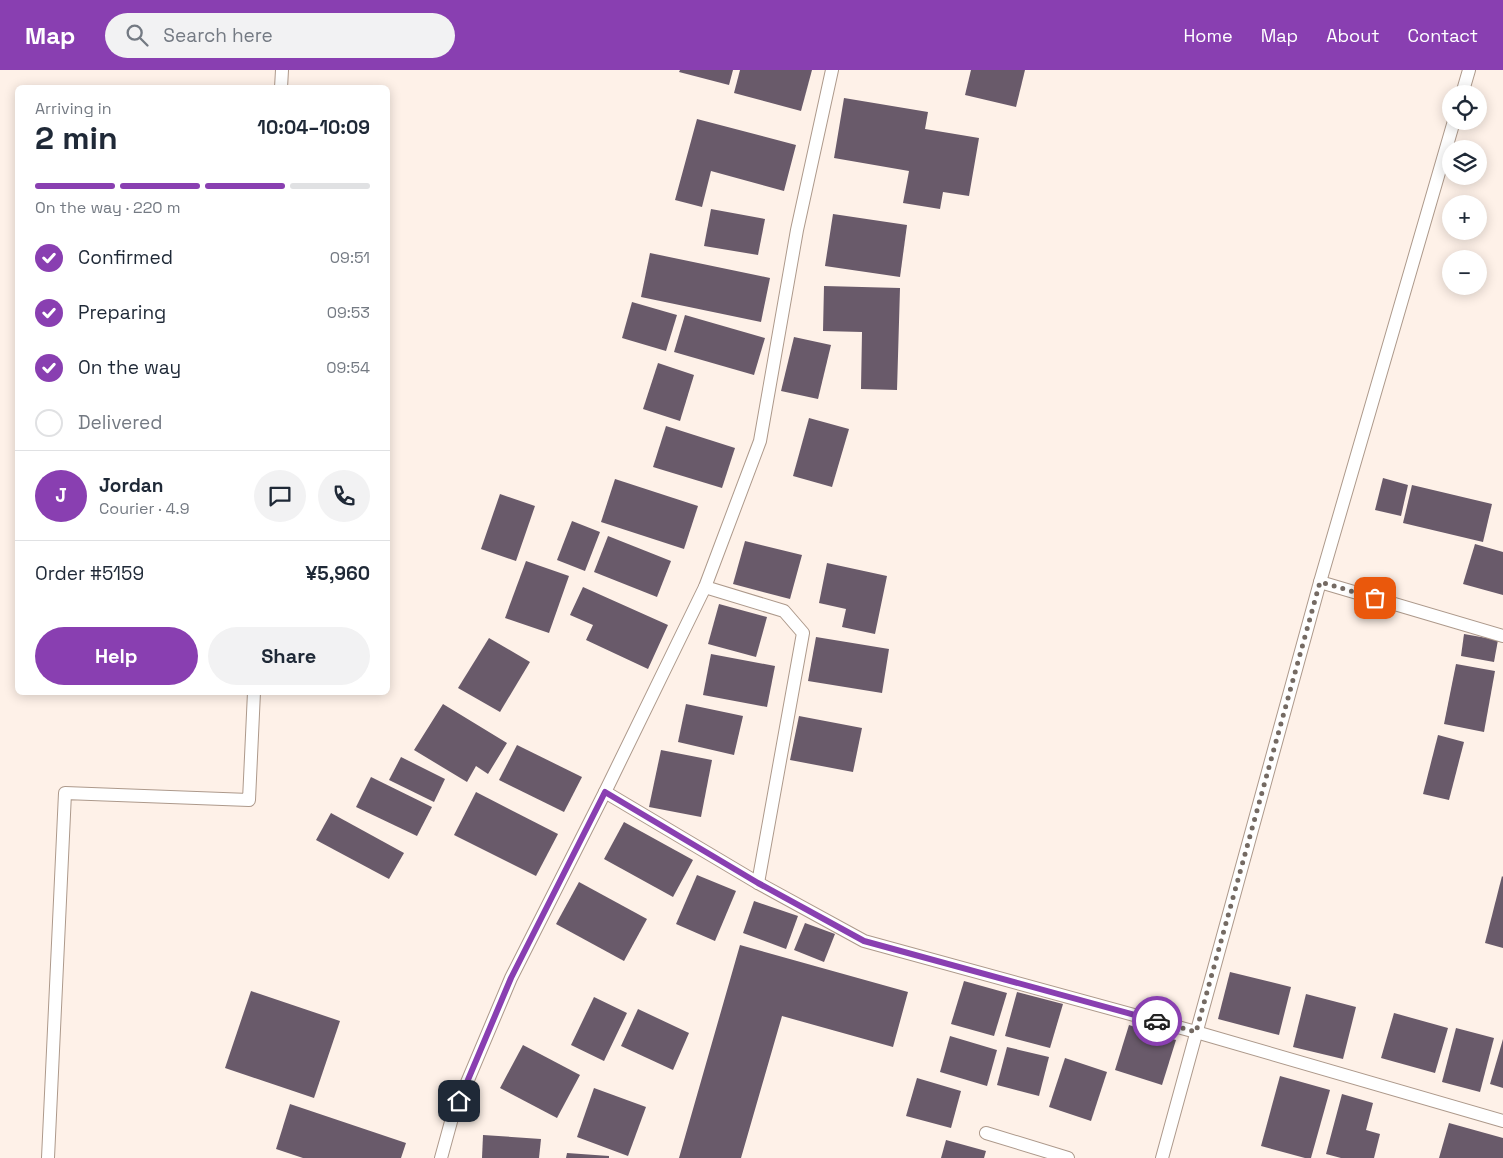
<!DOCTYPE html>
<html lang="en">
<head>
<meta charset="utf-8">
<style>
	:root { --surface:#fff; --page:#f2f2f3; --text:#1f2937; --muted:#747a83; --line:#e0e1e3; --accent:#893fb1 }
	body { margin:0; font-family:"Space Grotesk",sans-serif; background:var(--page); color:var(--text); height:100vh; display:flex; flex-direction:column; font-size:19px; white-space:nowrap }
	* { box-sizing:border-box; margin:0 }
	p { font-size:16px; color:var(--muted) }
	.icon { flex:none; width:28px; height:28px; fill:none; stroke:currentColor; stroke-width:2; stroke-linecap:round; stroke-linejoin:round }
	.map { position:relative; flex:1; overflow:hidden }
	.sheet { position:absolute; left:15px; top:15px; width:375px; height:610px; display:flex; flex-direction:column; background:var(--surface); border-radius:8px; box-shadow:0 2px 12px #0003 }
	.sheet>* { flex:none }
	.buttons { position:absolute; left:1442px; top:15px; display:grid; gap:10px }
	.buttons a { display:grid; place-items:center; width:45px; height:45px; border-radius:50%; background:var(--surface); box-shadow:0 2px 12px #0003; font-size:25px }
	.pin { position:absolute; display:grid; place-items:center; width:42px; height:42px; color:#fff; margin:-21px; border-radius:10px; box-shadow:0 2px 8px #0006 }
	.courier { position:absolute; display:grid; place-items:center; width:50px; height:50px; margin:-25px; border:4px solid #893fb1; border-radius:50%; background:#fff; color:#222; box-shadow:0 1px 6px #0007 }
	.head em { font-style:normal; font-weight:700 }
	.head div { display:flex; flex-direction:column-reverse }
	.head { display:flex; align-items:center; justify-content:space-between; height:85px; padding:0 20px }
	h1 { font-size:32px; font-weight:700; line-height:38px }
	.bar { display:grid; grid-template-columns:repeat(4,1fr); gap:8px 5px; align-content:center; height:60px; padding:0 20px }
	.bar i { height:6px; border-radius:4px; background:var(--line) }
	.bar .selected { background:var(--accent) }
	.bar p { grid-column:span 4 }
	.line { display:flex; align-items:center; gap:12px; padding:0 20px; border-top:1px solid var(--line) }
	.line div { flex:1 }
	.round { display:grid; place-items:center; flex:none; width:52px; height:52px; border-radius:26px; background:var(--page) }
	ol { padding:0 20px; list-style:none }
	li { display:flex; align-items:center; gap:15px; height:55px }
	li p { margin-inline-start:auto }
	li .icon { padding:5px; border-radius:50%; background:var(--accent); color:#fff; stroke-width:4 }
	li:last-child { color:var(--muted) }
	li i { width:28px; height:28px; border:2px solid var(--line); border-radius:50% }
	.cta { display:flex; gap:10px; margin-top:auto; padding:10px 20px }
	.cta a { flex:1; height:58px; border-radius:30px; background:var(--accent); color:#fff; font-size:20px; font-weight:700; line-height:58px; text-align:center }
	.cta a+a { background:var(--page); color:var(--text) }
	header { display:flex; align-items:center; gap:30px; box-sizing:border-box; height:70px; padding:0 25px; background:var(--accent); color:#fff }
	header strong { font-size:24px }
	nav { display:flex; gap:28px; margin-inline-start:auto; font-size:18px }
	.search { width:350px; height:45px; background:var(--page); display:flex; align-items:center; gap:12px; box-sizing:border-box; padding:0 18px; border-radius:28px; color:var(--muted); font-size:19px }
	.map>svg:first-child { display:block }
</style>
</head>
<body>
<header>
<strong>Map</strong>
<div class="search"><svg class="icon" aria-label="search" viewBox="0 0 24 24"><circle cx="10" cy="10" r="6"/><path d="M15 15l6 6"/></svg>Search here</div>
<nav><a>Home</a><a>Map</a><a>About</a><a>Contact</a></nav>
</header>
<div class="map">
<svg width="1503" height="1088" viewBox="0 0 1503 1088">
	<rect width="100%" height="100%" fill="#fef1e8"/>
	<g fill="#695a6a">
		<polygon points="680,0 733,0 729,15 679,2"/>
		<polygon points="740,0 812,0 801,41 734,23"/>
		<polygon points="971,0 1025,0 1016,37 965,25"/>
		<polygon points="844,28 928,42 925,59 979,68 969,126 943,122 940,139 903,133 909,101 834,88"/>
		<polygon points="697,49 796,75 784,121 711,101 702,137 675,130"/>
		<polygon points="711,139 765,149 758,185 704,176"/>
		<polygon points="833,144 907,155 900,207 825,196"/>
		<polygon points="650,183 770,208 761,252 641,227"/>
		<polygon points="824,216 900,218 897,320 861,319 862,262 823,261"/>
		<polygon points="632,232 677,245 666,281 622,268"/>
		<polygon points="685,245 765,268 754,305 674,282"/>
		<polygon points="794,267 831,275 818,329 781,321"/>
		<polygon points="658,293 694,305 680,351 643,339"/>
		<polygon points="809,348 849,359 832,417 793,406"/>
		<polygon points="666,356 735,378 722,418 653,397"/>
		<polygon points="1383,408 1408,415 1401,446 1375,440"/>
		<polygon points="615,409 698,436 684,479 601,452"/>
		<polygon points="1412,415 1492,434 1483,472 1403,453"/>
		<polygon points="500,424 535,436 516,491 481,479"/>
		<polygon points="572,451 600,462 585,501 557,490"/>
		<polygon points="608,466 671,491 657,527 594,502"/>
		<polygon points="745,471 802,485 790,529 733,514"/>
		<polygon points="1475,474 1503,482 1503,525 1463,514"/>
		<polygon points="526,491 569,506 549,563 505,548"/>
		<polygon points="827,493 887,506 875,564 842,557 846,539 819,533"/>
		<polygon points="583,517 668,555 648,599 586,570 593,555 570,545"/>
		<polygon points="719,534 767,547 756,587 708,574"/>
		<polygon points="1464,564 1498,570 1494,592 1461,586"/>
		<polygon points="816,567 889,579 882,623 808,611"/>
		<polygon points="489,568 530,592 500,642 458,618"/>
		<polygon points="711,584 775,596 767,637 703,625"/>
		<polygon points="1456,594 1495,601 1484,662 1444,654"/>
		<polygon points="443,634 507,673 488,704 476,696 467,712 414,680"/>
		<polygon points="686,634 743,646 734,685 678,672"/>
		<polygon points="799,646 862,658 853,702 790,690"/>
		<polygon points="1438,665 1464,672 1449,730 1423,724"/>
		<polygon points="517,675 582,707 564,742 499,710"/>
		<polygon points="661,680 712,690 701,747 649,737"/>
		<polygon points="401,687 445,709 434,732 389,710"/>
		<polygon points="371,707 432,737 417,766 356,737"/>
		<polygon points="476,722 558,764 536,806 454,765"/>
		<polygon points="331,743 404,783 389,809 316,770"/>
		<polygon points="624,752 693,790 673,827 604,789"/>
		<polygon points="697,805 736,821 715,871 676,854"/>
		<polygon points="1502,806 1503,807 1503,878 1485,873"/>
		<polygon points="579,812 647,849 624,891 556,854"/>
		<polygon points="754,831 798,846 786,879 743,863"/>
		<polygon points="805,853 835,864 824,892 794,880"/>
		<polygon points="740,875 908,922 893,977 782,946 741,1088 679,1088"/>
		<polygon points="1230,902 1291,917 1279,965 1218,949"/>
		<polygon points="964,911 1007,923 994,966 951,954"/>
		<polygon points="251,921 340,951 314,1028 225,998"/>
		<polygon points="1017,922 1063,934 1050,978 1005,966"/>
		<polygon points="1306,924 1356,937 1343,989 1293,977"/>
		<polygon points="594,927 627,943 604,991 571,975"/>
		<polygon points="638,939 689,963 673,1000 621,976"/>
		<polygon points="1394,943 1448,958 1435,1003 1381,988"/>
		<polygon points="1129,955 1176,970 1162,1015 1115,1000"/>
		<polygon points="1456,958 1494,968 1480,1022 1442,1012"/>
		<polygon points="950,966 997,980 987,1016 940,1002"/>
		<polygon points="1503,969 1503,1018 1490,1014"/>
		<polygon points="523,975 580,1005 557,1048 500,1018"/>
		<polygon points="1007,977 1049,987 1039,1026 997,1015"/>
		<polygon points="1065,988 1107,1002 1091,1051 1049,1037"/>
		<polygon points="1280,1006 1330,1020 1311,1088 1305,1088 1261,1076"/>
		<polygon points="917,1008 961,1021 951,1058 906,1046"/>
		<polygon points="594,1018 646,1037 628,1086 577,1067"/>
		<polygon points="1342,1024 1373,1033 1366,1060 1380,1064 1374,1088 1341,1088 1326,1084"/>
		<polygon points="290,1034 406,1073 401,1088 303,1088 276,1079"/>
		<polygon points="1449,1053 1503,1068 1503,1088 1439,1088"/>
		<polygon points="483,1065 541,1069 539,1088 482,1088"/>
		<polygon points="946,1070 986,1081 984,1088 941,1088"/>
		<polygon points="567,1083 609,1086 609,1088 566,1088"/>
	</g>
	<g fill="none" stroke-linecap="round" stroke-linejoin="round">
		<g stroke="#ad998b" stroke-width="14">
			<g id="lane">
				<polyline points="281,18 282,0"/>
				<polyline points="1462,24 1469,0"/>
				<polyline points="1320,512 1503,566"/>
				<polyline points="705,517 784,541 803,563 758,813"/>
				<polyline points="605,722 758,813 864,871 1196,962 1503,1051"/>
				<polyline points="986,1063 1068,1088"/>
				<polyline points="48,1088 65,723 249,730 254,622"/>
				<polyline points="441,1088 452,1048 511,908 605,722 705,517 760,371 797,160 832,0"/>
				<polyline points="1162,1088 1320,512 1454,51"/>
			</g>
		</g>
		<use href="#lane" stroke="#fff" stroke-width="12"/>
	</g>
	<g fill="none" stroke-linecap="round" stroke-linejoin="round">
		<polyline stroke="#746a63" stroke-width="5" stroke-dasharray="0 9" points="1157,951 1196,962 1320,512 1375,528"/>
		<polyline stroke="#893fb1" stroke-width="6" points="459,1031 511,908 605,722 758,813 864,871 1157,951"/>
	</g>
</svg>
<div class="buttons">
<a><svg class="icon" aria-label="locate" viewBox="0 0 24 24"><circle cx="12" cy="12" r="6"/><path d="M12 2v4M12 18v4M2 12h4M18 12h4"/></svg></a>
<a><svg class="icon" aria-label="layers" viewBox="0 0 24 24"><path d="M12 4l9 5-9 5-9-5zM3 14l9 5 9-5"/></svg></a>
<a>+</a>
<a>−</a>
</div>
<div class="pin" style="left:1375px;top:528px;background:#ea580c"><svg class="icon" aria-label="bag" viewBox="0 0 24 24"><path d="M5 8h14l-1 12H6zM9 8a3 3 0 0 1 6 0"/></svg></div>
<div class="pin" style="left:459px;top:1031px;background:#1f2937"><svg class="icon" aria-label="home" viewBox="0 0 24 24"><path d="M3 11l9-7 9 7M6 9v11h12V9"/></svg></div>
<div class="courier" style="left:1157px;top:951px"><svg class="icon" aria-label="car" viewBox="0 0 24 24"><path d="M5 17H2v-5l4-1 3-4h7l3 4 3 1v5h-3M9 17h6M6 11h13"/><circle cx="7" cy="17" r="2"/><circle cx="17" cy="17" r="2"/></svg></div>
<section class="sheet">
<div class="head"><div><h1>2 min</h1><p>Arriving in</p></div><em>10:04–10:09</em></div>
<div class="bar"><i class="selected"></i><i class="selected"></i><i class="selected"></i><i></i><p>On the way · 220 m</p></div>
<ol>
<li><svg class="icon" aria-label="check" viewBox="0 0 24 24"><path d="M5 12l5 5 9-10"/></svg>Confirmed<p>09:51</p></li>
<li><svg class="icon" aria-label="check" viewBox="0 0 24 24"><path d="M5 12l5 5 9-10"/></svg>Preparing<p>09:53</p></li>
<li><svg class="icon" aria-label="check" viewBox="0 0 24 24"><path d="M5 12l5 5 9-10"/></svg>On the way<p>09:54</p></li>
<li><i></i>Delivered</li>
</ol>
<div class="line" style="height:90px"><b class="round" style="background:var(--accent);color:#fff">J</b><div><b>Jordan</b><p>Courier · 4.9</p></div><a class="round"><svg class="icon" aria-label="chat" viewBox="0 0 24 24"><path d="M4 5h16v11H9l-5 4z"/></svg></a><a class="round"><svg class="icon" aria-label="phone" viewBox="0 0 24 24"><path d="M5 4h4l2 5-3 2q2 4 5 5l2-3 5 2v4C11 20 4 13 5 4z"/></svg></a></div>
<div class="line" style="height:65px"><div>Order #5159</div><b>¥5,960</b></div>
<div class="cta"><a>Help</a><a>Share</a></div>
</section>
</div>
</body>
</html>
